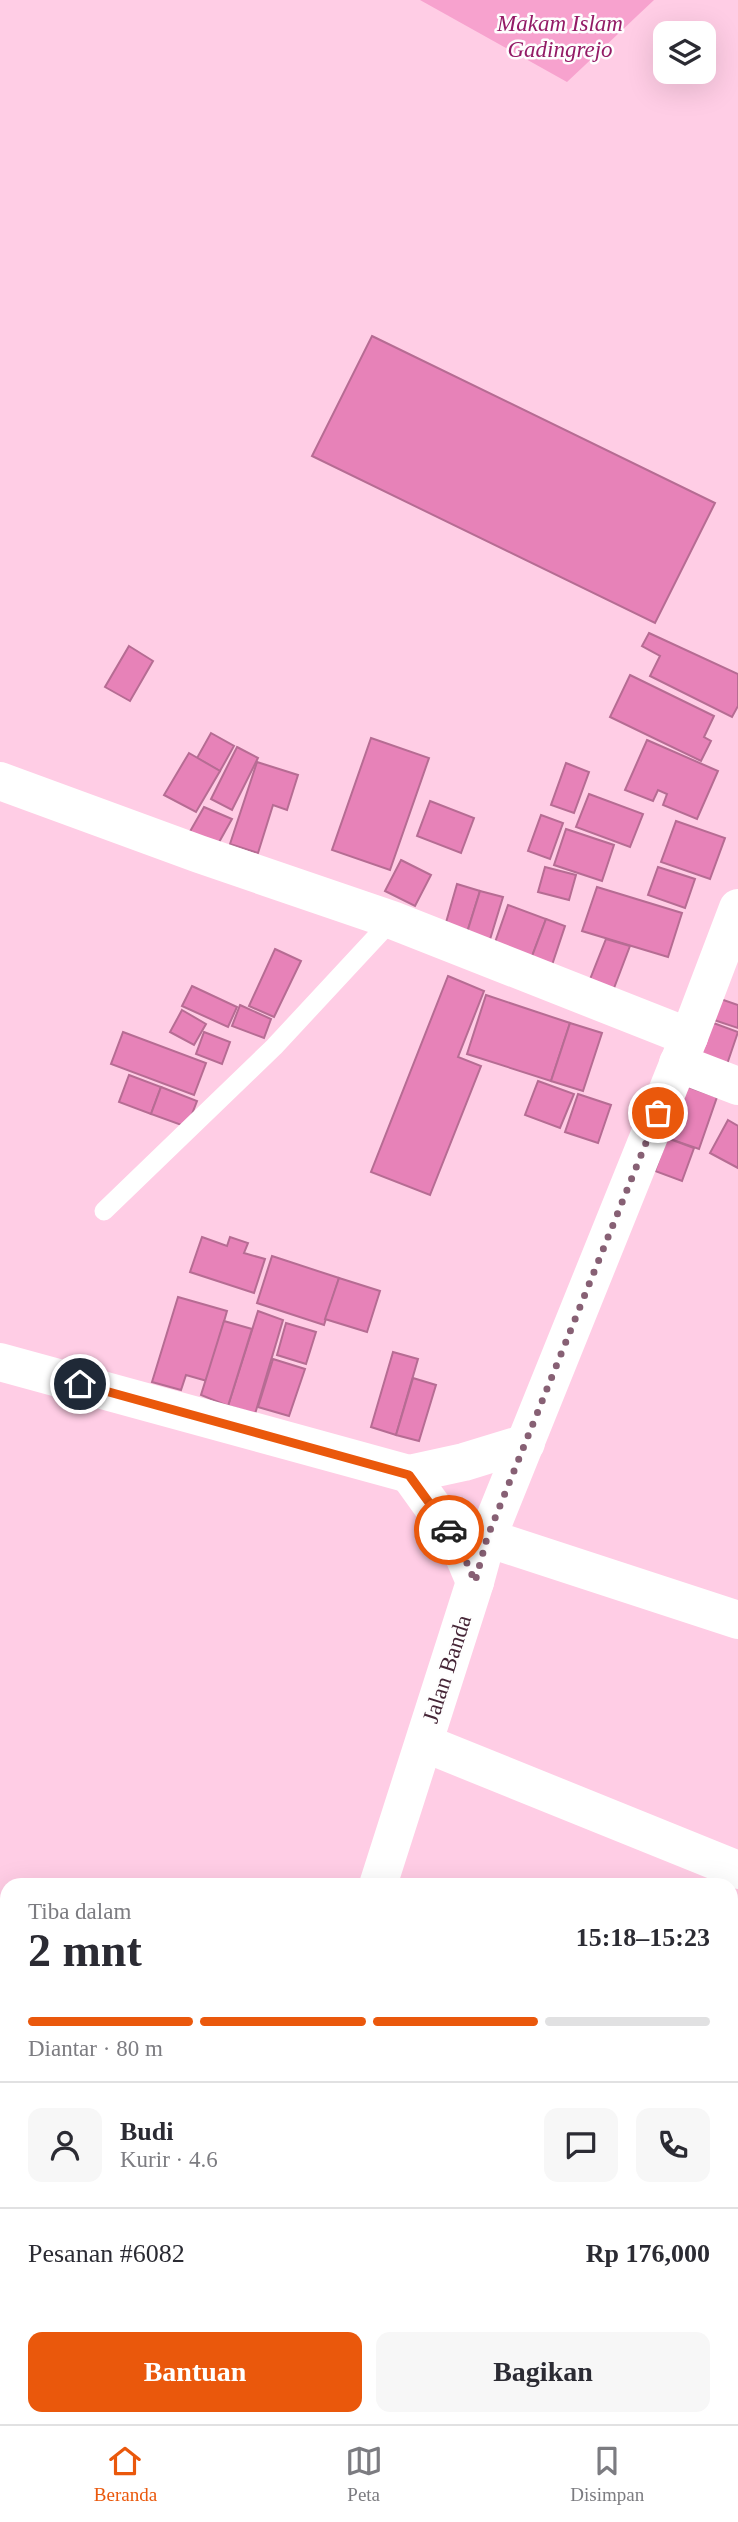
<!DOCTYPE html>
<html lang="id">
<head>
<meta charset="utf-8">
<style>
	:root { --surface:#fff; --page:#f7f7f7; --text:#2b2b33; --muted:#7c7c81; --line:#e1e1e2; --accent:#ea580c }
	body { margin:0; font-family:"Times New Roman",serif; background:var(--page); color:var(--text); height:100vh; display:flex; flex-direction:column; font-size:26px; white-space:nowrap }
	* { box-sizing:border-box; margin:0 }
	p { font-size:23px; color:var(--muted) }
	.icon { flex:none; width:38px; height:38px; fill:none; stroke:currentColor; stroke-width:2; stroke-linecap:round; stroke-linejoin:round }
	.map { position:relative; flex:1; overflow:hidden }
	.side { position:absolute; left:0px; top:1878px; width:738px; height:548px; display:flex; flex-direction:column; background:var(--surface); border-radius:21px 21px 0 0; box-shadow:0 7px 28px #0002 }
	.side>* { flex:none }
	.fabs { position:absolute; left:653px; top:21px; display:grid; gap:14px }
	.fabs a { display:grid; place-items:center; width:63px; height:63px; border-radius:14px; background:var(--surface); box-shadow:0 7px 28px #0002; font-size:35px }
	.pin { position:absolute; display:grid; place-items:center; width:60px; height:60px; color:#fff; margin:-30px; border:4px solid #fff; border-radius:50%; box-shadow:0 2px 7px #0007 }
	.courier { position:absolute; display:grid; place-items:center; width:70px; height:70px; margin:-35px; border:5px solid #ea580c; border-radius:50%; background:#fff; color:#222; box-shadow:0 2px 9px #0007 }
	.overview em { font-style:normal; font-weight:800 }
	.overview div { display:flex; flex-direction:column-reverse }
	.overview { display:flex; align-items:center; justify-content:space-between; height:119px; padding:0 28px }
	h1 { font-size:46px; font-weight:800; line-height:52px }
	.bar { display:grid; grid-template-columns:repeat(4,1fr); gap:10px 7px; align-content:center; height:84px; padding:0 28px }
	.bar i { height:9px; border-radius:5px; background:var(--line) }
	.bar .selected { background:var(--accent) }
	.bar p { grid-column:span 4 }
	.line { display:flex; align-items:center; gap:18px; padding:0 28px; border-top:2px solid var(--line) }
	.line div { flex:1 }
	.round { display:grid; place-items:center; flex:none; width:74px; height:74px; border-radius:14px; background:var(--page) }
	.cta { display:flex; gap:14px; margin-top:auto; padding:14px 28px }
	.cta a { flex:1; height:80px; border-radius:14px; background:var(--accent); color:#fff; font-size:28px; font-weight:800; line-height:80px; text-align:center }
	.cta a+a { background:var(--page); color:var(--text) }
	.dock { display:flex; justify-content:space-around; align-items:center; height:98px; border-top:2px solid var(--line); background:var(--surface); font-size:19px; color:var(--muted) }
	.dock a { display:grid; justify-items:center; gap:4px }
	.dock .selected { color:var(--accent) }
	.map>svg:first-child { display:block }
</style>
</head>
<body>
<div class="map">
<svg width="738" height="2424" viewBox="0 0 738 2424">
	<rect width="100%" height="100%" fill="#ffcde5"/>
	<polygon fill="#f7a2ce" points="420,0 654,0 567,82"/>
	<g fill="#e782b8" stroke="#b66c93" stroke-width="2">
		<polygon points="372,336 715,503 655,623 312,456"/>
		<polygon points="649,633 738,674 738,706 732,717 650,676 660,656 642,646"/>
		<polygon points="129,646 153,661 130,701 105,687"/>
		<polygon points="630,675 714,716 704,737 711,741 701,761 610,717"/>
		<polygon points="211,733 234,746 220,771 197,758"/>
		<polygon points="371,738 429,758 390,870 332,850"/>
		<polygon points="647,740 718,771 697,819 663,805 667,794 658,790 653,801 625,790"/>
		<polygon points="237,747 258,758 232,810 211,799"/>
		<polygon points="189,753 220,771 196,812 164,795"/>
		<polygon points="257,762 298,775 287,810 273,805 258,853 230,844"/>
		<polygon points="566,763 589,772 574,813 551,805"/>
		<polygon points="589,794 643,814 630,847 576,827"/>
		<polygon points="430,801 474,818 461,853 417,836"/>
		<polygon points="204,807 232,819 213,853 184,842"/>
		<polygon points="541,815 563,823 550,859 528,851"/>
		<polygon points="676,821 725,838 710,879 661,862"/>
		<polygon points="566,829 614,845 602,881 554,865"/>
		<polygon points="401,860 431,875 415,906 385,891"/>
		<polygon points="545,867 576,875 569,900 538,892"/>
		<polygon points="658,867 695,879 685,908 648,895"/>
		<polygon points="457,884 480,891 465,939 443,933"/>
		<polygon points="597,887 682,913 668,957 582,931"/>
		<polygon points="480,891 503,897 488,946 465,939"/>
		<polygon points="508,905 546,919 528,967 491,954"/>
		<polygon points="546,919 565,926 549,974 528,967"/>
		<polygon points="606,939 630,946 611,996 587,987"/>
		<polygon points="275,949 301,961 274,1017 249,1006"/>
		<polygon points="448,976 484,991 458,1057 481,1066 430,1195 371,1172"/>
		<polygon points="192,986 237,1007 228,1027 182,1006"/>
		<polygon points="486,995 570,1023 551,1081 467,1054"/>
		<polygon points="709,995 738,1005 738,1028 702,1016"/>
		<polygon points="240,1005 271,1019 264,1038 232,1026"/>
		<polygon points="182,1010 206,1024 194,1045 170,1032"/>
		<polygon points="708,1021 738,1032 723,1076 692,1064"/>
		<polygon points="570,1023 602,1033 583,1091 551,1081"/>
		<polygon points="123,1032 206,1063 194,1095 111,1064"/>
		<polygon points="204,1032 230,1042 222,1064 196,1054"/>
		<polygon points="129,1075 161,1087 151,1114 119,1102"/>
		<polygon points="538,1081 574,1094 560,1128 525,1115"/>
		<polygon points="686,1086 717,1097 699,1149 667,1138"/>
		<polygon points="161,1087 197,1101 187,1127 151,1114"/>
		<polygon points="578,1094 611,1105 598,1143 565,1132"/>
		<polygon points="728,1120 738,1126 738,1168 710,1153"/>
		<polygon points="667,1138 694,1148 682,1181 655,1171"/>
		<polygon points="202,1237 227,1246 230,1237 248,1243 244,1253 265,1259 254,1293 190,1272"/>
		<polygon points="272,1256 339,1278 324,1325 257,1303"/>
		<polygon points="339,1278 380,1291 367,1332 325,1319"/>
		<polygon points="178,1297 227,1311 207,1381 186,1375 181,1390 152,1382"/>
		<polygon points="258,1311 283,1320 255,1414 228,1406"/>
		<polygon points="224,1321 252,1329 228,1406 201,1395"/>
		<polygon points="286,1323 316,1332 306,1364 277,1355"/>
		<polygon points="393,1352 418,1359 396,1435 371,1427"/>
		<polygon points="273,1359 305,1369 289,1416 258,1407"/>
		<polygon points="413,1378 436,1385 419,1441 396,1435"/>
	</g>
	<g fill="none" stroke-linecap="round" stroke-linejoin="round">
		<polyline stroke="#fff" stroke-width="19" points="104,1211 274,1047 392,920"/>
		<g stroke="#fff" stroke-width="38">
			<polyline points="0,781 199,854 392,920 689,1037"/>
			<polyline points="678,1063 738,1086"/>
			<polyline points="487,1538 738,1620"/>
			<polyline points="424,1743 738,1870"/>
			<polyline points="732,2148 738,2151"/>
			<polyline points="732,2304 738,2308"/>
			<polyline points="534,2418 545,2424"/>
		</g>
		<g stroke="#fff" stroke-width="38">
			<polyline points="0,1362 409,1474 464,1462 526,1443"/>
			<polyline points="409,1474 458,1542 475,1582"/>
			<polyline points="378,1885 475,1582 487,1538 689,1037 738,908"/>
			<polyline points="177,2424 179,2418"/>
		</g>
	</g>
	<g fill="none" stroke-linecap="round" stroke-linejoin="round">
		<polyline stroke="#876074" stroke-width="7" stroke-dasharray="0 12.6" points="449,1530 458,1542 475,1582 487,1538 658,1113"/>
		<polyline stroke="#ea580c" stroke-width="9" points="80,1384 409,1475 449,1530"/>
	</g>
	<g text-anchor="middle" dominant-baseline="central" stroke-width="5" stroke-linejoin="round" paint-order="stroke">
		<g font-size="23" font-style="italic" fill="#931b66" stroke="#fefefe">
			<text x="560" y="23">Makam Islam<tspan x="560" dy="26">Gadingrejo</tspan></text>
		</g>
		<g font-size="23" fill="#462637" stroke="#fefefe">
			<text transform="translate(447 1669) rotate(-72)">Jalan Banda</text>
		</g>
	</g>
</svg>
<div class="fabs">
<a><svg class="icon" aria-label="layers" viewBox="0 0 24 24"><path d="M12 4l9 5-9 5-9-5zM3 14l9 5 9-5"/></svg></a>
</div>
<div class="pin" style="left:658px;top:1113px;background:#ea580c"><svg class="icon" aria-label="bag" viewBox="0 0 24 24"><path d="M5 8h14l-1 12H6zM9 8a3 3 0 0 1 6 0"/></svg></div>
<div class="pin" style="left:80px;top:1384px;background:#1f2937"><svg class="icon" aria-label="home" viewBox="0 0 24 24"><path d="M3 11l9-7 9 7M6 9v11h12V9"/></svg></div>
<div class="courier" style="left:449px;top:1530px"><svg class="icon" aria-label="car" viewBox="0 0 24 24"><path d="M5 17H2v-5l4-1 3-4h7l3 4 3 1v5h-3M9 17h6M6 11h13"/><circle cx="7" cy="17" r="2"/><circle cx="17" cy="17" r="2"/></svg></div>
<section class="side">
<div class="overview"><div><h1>2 mnt</h1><p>Tiba dalam</p></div><em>15:18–15:23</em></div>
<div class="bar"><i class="selected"></i><i class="selected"></i><i class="selected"></i><i></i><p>Diantar · 80 m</p></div>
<div class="line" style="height:126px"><a class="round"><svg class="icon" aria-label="person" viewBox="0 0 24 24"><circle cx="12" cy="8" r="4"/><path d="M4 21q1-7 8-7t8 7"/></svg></a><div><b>Budi</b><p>Kurir · 4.6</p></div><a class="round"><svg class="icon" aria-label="chat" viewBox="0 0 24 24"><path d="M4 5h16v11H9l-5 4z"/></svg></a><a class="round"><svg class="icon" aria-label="phone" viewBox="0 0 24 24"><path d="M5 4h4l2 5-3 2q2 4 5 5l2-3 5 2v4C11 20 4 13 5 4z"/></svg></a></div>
<div class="line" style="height:91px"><div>Pesanan #6082</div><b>Rp 176,000</b></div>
<div class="cta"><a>Bantuan</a><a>Bagikan</a></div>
</section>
</div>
<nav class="dock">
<a class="selected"><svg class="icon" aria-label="home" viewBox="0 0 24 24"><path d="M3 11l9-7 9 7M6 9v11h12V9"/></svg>Beranda</a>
<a><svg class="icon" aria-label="map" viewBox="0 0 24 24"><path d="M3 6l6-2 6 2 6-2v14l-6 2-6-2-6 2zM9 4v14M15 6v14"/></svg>Peta</a>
<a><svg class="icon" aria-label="saved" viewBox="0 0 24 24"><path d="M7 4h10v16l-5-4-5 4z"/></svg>Disimpan</a>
</nav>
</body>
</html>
